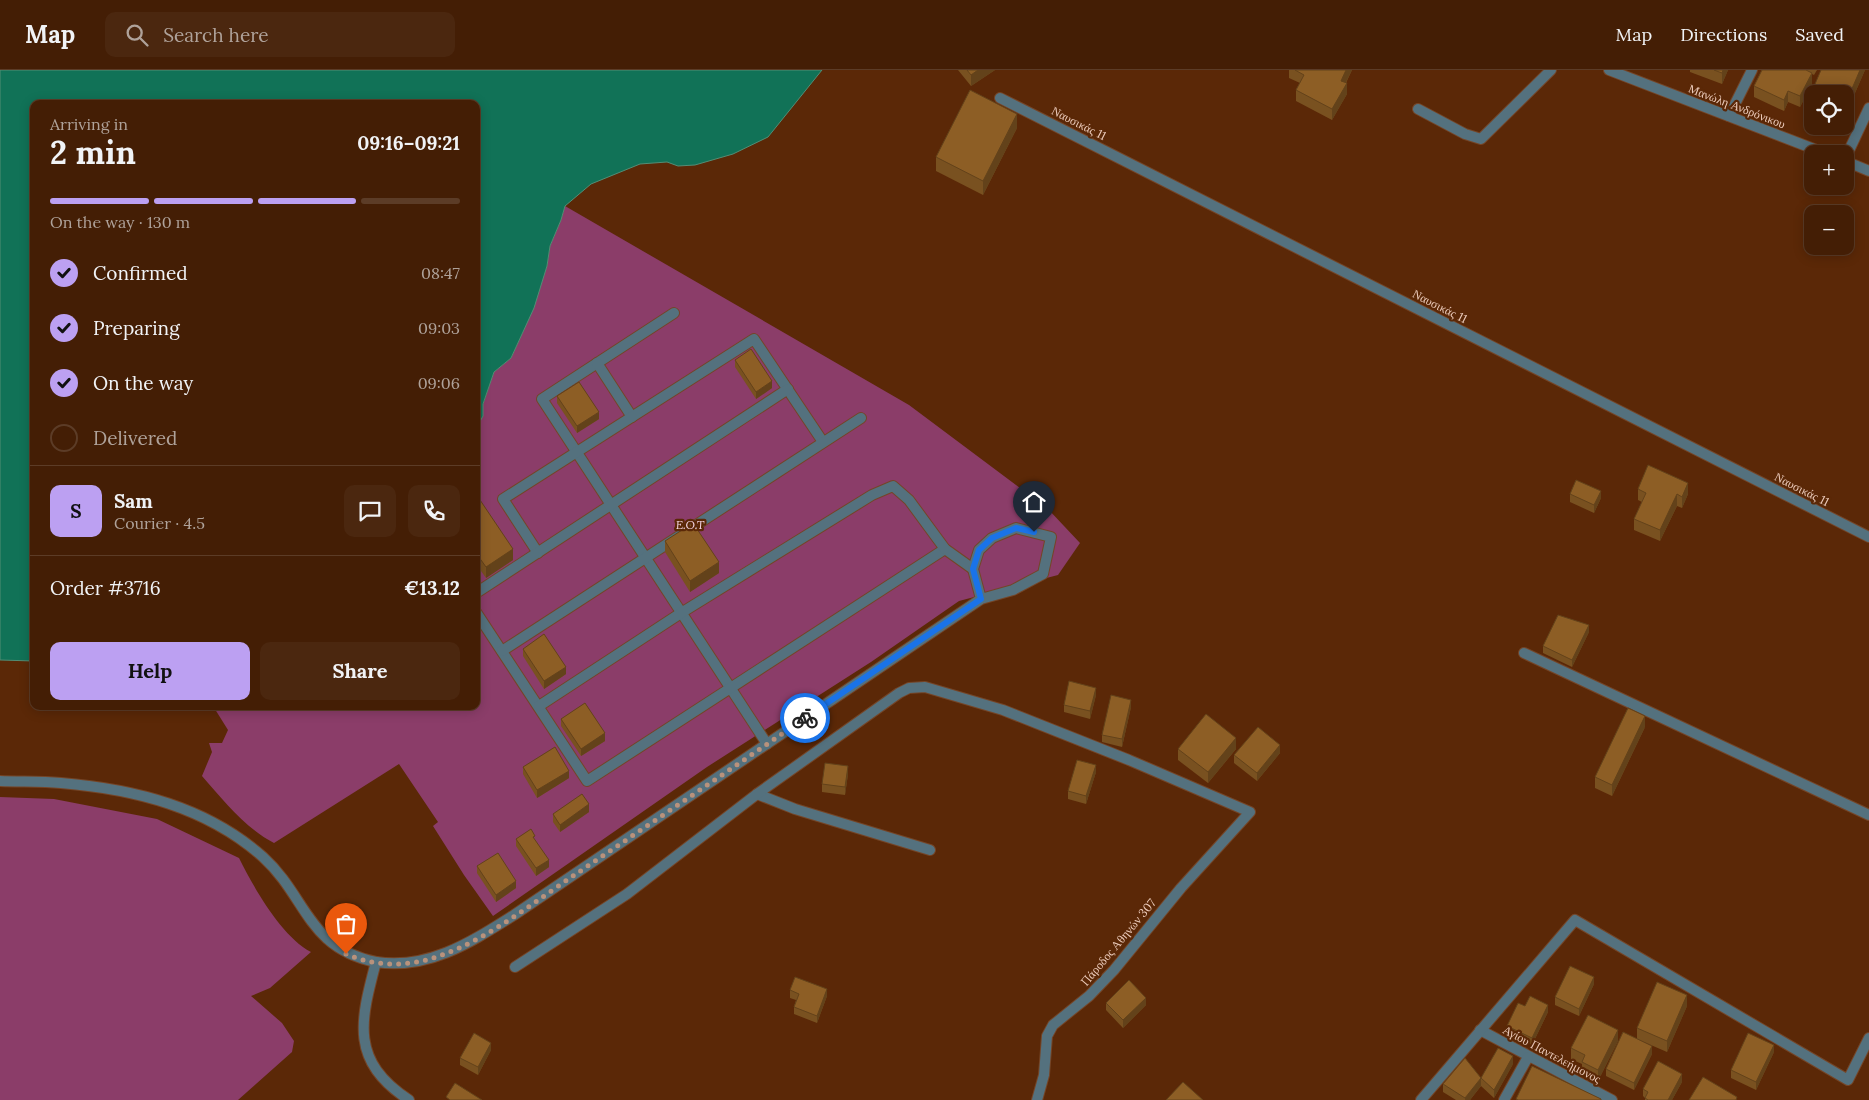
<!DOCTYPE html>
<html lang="en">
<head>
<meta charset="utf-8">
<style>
	:root { --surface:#441e05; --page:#4b270f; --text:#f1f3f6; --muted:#afa29a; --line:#5c3c27; --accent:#bca0f2 }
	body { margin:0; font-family:Lora,serif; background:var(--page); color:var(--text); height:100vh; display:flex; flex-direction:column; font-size:19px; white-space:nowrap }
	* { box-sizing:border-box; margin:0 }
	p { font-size:16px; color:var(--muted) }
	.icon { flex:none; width:28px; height:28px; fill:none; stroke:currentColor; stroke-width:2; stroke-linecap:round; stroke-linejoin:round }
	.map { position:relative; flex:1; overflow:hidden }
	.drawer { position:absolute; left:30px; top:30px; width:450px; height:610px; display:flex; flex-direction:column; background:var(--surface); border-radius:10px; box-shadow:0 2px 12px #0003,0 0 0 1px var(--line) }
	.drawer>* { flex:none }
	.fabs { position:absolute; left:1804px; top:15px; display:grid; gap:10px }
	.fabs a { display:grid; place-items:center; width:50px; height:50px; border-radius:10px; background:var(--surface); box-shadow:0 2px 12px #0003,0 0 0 1px var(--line); font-size:25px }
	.pin { position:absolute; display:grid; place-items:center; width:42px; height:42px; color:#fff; margin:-51px -21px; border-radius:50% 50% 50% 0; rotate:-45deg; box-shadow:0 0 5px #0007 }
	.pin .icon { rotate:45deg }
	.courier { position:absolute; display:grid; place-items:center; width:50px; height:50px; margin:-25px; border:4px solid #1a73e8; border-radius:50%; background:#fff; color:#222; box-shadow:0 1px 6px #0007 }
	.head em { font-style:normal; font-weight:800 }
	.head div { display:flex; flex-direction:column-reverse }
	.head { display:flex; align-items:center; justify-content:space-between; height:85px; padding:0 20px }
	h1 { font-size:32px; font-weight:800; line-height:38px }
	.bar { display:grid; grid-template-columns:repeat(4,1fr); gap:8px 5px; align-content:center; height:60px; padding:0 20px }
	.bar i { height:6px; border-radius:4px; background:var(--line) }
	.bar .on { background:var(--accent) }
	.bar p { grid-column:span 4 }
	.line { display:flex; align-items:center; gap:12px; padding:0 20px; border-top:1px solid var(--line) }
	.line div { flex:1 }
	.round { display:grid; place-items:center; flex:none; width:52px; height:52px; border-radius:10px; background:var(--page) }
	ol { padding:0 20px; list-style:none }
	li { display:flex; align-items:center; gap:15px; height:55px }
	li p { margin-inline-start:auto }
	li .icon { padding:5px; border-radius:50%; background:var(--accent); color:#111; stroke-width:4 }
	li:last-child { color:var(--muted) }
	li i { width:28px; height:28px; border:2px solid var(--line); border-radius:50% }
	.button { display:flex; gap:10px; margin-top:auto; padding:10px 20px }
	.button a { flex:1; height:58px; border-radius:10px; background:var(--accent); color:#111; font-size:20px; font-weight:800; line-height:58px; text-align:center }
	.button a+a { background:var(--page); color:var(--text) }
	header { display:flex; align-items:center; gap:30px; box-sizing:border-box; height:70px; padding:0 25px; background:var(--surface); border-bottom:1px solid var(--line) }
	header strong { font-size:24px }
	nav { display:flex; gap:28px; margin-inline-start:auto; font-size:18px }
	.search { width:350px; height:45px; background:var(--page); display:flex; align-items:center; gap:12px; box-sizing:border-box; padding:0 18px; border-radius:10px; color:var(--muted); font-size:19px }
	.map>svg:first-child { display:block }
</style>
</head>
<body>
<header>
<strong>Map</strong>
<div class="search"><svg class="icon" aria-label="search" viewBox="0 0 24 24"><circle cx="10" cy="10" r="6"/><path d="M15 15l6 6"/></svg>Search here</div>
<nav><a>Map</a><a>Directions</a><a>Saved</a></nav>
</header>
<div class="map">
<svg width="1869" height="1030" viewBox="0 0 1869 1030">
	<rect width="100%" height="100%" fill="#5b2807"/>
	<g fill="#8b3d69">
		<path d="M565 136 909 335 1048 439 1080 473 1058 505 959 531 871 592 707 697 493 846 464 805 433 756 438 752 399 694 274 773C244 757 224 731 202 706L212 682 209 673H222L228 660 213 636H476V359L483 346V334L494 302 511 288 522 264 547 196 550 176 561 150Z"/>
		<path d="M0 727 54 729 157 749 239 788C254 818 281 866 311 882L270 918 251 926 282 953 294 971 292 982 238 1030H0Z"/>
	</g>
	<polygon fill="#117257" stroke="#538d75" points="0,0 822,0 768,67 733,84 695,95 678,96 667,92 640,94 591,114 565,136 561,150 550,176 547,196 534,238 511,288 494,302 483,334 483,346 476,359 476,34 34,34 34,591 0,590"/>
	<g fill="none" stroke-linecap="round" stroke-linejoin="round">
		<g stroke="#754527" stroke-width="12">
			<g id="service">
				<polyline points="674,243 542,329 767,674"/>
				<polyline points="597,293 632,347"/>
				<polyline points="538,483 503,429 754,269 823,372"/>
				<polyline points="476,523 788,319"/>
				<polyline points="476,542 587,711 945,479"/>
				<polyline points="502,581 861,348"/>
				<polyline points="539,636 681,543 872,425 893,416 909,430 945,479 973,499"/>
				<path d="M376 892C429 900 471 872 514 845L981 529 1013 520 1043 504 1051 467 1016 458 992 468 979 480 973 499 981 529"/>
			</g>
		</g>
		<g stroke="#754527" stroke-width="12">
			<g id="minor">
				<polyline points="1609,0 1827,84"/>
				<polyline points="1000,28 1869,467"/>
				<polyline points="1418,39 1465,64 1481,69 1551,0"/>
				<polyline points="1729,46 1752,0"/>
				<polyline points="1845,89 1869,38"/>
				<polyline points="1845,91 1869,101"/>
				<polyline points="1524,583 1869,745"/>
				<path d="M0 711C20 712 40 711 61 713 134 719 207 737 263 787 307 827 307 878 376 892 360 952 350 991 409 1030"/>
				<polyline points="757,724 795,739 930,780"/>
				<polyline points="515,897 627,824 757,724 899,623 909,618 925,617 1003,640 1129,690 1250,742 1181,818 1114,900 1089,926 1053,955 1047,966 1044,1005 1037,1030"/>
				<polyline points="1480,960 1612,1030"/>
				<polyline points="1421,1030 1575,850 1848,1010 1869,968"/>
				<polyline points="1504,1030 1528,987"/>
			</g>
		</g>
		<use href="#service" stroke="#54717e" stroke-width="10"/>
		<use href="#minor" stroke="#54717e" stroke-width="10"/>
	</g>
	<g fill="#795120">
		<polygon points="958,0 995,0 971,16"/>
		<polygon points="1289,0 1352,0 1346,13 1347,24 1332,50 1296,31 1296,20 1300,13 1289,8"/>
		<polygon points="1690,0 1728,0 1722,14 1690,2"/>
		<polygon points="1762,0 1817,0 1814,5 1812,4 1812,14 1800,37 1788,32 1784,41 1754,27 1754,16"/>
		<polygon points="1865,0 1848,39 1845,38 1845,24 1815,24 1815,14"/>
		<polygon points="1017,58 983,125 936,101 936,87"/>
		<polygon points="735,290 772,318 756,329 735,297"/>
		<polygon points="557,326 599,349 577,363 557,333"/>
		<polygon points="1638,419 1688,424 1682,438 1677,436 1660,471 1634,460 1634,449 1642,432 1638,430"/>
		<polygon points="476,424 513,490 486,508 476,494"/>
		<polygon points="1570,424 1601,428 1594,443 1570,432"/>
		<polygon points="665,471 719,503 690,522 665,482"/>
		<polygon points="1589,562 1572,597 1543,583 1543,576"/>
		<polygon points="523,579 566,604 544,619 523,586"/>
		<polygon points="1096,625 1090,649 1064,642 1064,635"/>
		<polygon points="1131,637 1122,677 1102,672 1102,665"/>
		<polygon points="561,649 605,671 581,686 561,656"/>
		<polygon points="1645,657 1612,726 1595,718 1595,707"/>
		<polygon points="1178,679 1236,679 1208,713 1178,690"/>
		<polygon points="1280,683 1257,711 1234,693 1234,685"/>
		<polygon points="523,697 569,708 537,728 523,704"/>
		<polygon points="1096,702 1086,734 1068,729 1068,721"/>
		<polygon points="848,704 845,725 822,722 822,714"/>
		<polygon points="589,742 560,762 553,752 553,744"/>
		<polygon points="516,769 549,797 536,806 516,776"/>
		<polygon points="477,796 516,818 496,832 477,803"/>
		<polygon points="1594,914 1579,946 1555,935 1555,927"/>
		<polygon points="790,920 827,926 817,953 794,944 794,937 796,930 790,928"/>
		<polygon points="1106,933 1146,935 1123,958 1106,940"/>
		<polygon points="1525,936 1548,942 1532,975 1507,963 1507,956"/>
		<polygon points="1687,936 1667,982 1637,969 1637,958"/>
		<polygon points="1618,971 1598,1011 1582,1003 1582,994 1571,989 1571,978"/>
		<polygon points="491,980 478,1005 460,995 460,988"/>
		<polygon points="1774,982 1756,1020 1731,1008 1731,1000"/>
		<polygon points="1652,984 1634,1020 1606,1006 1606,999"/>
		<polygon points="1513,994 1494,1028 1481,1016 1470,1030 1456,1030 1443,1022 1443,1014 1481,1008"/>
		<polygon points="1682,1012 1672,1030 1645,1030 1645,1028 1643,1026 1643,1019"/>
	</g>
	<g fill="#63421a">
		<polygon points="978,0 995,0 971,16 971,5"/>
		<polygon points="1346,0 1352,0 1341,22 1341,11"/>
		<polygon points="1723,0 1728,0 1722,14 1722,3"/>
		<polygon points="1860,0 1865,0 1848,39 1848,28"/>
		<polygon points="1812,3 1812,14 1800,37 1800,26"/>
		<polygon points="1347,13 1347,24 1332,50 1332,39"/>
		<polygon points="1788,21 1788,32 1784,41 1784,30"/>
		<polygon points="1017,44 1017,58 983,125 983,111"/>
		<polygon points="772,311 772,318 756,329 756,322"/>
		<polygon points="599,342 599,349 577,363 577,356"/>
		<polygon points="1688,413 1688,424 1682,438 1682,427"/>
		<polygon points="1601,421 1601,428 1594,443 1594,435"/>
		<polygon points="1677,424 1677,436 1660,471 1660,460"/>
		<polygon points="513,479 513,490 486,508 486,497"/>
		<polygon points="719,492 719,503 690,522 690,511"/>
		<polygon points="1589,555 1589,562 1572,597 1572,590"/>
		<polygon points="566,597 566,604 544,619 544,611"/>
		<polygon points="1096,618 1096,625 1090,649 1090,641"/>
		<polygon points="1131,630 1131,637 1122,677 1122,669"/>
		<polygon points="1645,646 1645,657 1612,726 1612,715"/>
		<polygon points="605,663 605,671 581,686 581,679"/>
		<polygon points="1236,668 1236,679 1208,713 1208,702"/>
		<polygon points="1280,675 1280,683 1257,711 1257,703"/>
		<polygon points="1096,695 1096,702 1086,734 1086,726"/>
		<polygon points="848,696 848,704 845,725 845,717"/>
		<polygon points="569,701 569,708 537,728 537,720"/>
		<polygon points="589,734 589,742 560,762 560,755"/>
		<polygon points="549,790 549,797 536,806 536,798"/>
		<polygon points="516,811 516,818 496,832 496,825"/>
		<polygon points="1594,907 1594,914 1579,946 1579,939"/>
		<polygon points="827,919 827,926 817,953 817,946"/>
		<polygon points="1687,925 1687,936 1667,982 1667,971"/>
		<polygon points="1146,928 1146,935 1123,958 1123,950"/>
		<polygon points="1548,935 1548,942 1532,975 1532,968"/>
		<polygon points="1618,960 1618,971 1598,1011 1598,1000"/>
		<polygon points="491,973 491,980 478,1005 478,997"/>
		<polygon points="1774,975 1774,982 1756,1020 1756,1012"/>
		<polygon points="1652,976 1652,984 1634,1020 1634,1013"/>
		<polygon points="1513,986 1513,994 1494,1028 1494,1020"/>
		<polygon points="1682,1004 1682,1012 1672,1030 1668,1030"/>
		<polygon points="1481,1008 1481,1016 1470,1030 1465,1030 1465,1028"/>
	</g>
	<g fill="#8d5e25" stroke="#63421a">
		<polygon points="967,0 978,0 971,5"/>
		<polygon points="1295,0 1346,0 1341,11 1347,13 1332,39 1296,20 1304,5"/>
		<polygon points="1714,0 1723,0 1722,3"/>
		<polygon points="1762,0 1806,0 1812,3 1800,26 1788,21 1784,30 1754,16"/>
		<polygon points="1821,0 1860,0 1848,28 1845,27 1845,24 1838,24 1815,14"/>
		<polygon points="970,20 1017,44 983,111 936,87"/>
		<polygon points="751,279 772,311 756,322 735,290"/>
		<polygon points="579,312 599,342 577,356 557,326"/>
		<polygon points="1648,395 1688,413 1682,427 1677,424 1660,460 1634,449 1646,423 1638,419"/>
		<polygon points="1576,410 1601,421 1594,435 1570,424"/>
		<polygon points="476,424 513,479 486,497 476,483"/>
		<polygon points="693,453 719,492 690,511 665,471"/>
		<polygon points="1558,545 1589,555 1572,590 1543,576"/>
		<polygon points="544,564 566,597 544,611 523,579"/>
		<polygon points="1069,611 1096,618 1090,641 1064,635"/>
		<polygon points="1111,625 1131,630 1122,669 1102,665"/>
		<polygon points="585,633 605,663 581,679 561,649"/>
		<polygon points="1628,638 1645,646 1612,715 1595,707"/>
		<polygon points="1206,644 1236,668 1208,702 1178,679"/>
		<polygon points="1258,657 1280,675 1257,703 1234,685"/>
		<polygon points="555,677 569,701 537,720 523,697"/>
		<polygon points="1077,690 1096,695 1086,726 1068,721"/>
		<polygon points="825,693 848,696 845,717 822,714"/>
		<polygon points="582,724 589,734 560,755 553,744"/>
		<polygon points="531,759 535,766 533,767 549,790 536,798 516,769"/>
		<polygon points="498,783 516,811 496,825 477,796"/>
		<polygon points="1570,896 1594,907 1579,939 1555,927"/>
		<polygon points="795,907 827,919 817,946 794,937 799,924 790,920"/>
		<polygon points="1129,910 1146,928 1123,950 1106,933"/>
		<polygon points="1657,912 1687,925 1667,971 1637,958"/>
		<polygon points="1530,926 1548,935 1532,968 1507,956 1518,933 1525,936"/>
		<polygon points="1588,945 1618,960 1598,1000 1582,992 1585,985 1571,978"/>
		<polygon points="1623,962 1652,976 1634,1013 1606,999"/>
		<polygon points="474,963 491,973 478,997 460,988"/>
		<polygon points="1748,963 1774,975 1756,1012 1731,1000"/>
		<polygon points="1498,978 1513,986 1494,1020 1481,1008"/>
		<polygon points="1465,988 1481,1008 1465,1028 1443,1014"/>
		<polygon points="1658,991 1682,1004 1668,1030 1648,1030 1645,1028 1648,1022 1643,1019"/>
		<polygon points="1532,996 1601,1029 1601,1030 1518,1030 1516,1029"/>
		<polygon points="1703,1007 1737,1027 1736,1030 1689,1030"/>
		<polygon points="1183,1012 1203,1030 1166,1030"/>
		<polygon points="455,1013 482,1030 450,1030 446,1027"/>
	</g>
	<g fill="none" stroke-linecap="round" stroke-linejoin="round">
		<path stroke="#b9927c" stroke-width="5" stroke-dasharray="0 9" d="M346 884C376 897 409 897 439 886 489 869 535 831 579 802 654 751 730 700 805 648"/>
		<polyline stroke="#1a73e8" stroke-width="6" points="805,648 981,529 973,499 979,480 992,468 1016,458 1034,462"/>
	</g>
	<g text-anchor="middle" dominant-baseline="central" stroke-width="4.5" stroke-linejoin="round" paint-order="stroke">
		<g font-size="12" fill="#eccbbb" stroke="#5b2807">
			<text transform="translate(1737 36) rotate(21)">Μανώλη Ανδρόνικου</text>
			<text transform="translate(1079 53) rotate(27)">Ναυσικάς 11</text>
			<text transform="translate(1440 236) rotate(27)">Ναυσικάς 11</text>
			<text transform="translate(1802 419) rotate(27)">Ναυσικάς 11</text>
			<text transform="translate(1118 872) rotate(-50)">Πάροδος Αθηνών 307</text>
			<text transform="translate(1552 984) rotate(28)">Αγίου Παντελεήμονος</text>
		</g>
		<g font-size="12" font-style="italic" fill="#f2d4e2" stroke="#5b2807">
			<text x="690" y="454">E.O.T</text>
		</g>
	</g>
</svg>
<div class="fabs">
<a><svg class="icon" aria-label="locate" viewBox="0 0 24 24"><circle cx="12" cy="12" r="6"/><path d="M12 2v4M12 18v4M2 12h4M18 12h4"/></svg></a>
<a>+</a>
<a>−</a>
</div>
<div class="pin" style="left:346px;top:884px;background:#ea580c"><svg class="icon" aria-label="bag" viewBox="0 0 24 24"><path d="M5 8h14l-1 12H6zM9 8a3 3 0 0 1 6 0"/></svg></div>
<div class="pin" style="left:1034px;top:462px;background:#1f2937"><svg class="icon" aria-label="home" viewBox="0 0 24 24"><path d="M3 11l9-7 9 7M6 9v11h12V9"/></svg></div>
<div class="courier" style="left:805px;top:648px"><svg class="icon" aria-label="bike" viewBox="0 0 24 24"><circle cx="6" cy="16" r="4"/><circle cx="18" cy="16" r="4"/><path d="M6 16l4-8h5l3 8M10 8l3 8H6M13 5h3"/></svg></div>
<section class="drawer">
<div class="head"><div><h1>2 min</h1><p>Arriving in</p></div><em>09:16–09:21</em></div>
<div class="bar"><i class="on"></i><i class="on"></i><i class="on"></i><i></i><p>On the way · 130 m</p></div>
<ol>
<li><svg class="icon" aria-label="check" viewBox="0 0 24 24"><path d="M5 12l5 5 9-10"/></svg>Confirmed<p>08:47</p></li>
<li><svg class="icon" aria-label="check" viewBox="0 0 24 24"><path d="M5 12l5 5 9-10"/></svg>Preparing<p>09:03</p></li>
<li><svg class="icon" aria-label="check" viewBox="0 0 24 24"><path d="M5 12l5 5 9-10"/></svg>On the way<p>09:06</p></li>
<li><i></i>Delivered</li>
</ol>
<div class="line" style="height:90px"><b class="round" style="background:var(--accent);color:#111">S</b><div><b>Sam</b><p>Courier · 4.5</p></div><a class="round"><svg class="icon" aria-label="chat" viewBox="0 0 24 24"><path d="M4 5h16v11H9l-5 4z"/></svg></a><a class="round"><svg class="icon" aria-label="phone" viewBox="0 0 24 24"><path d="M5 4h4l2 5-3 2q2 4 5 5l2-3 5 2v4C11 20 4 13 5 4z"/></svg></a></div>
<div class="line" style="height:65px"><div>Order #3716</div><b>€13.12</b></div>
<div class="button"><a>Help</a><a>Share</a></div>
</section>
</div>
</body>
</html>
